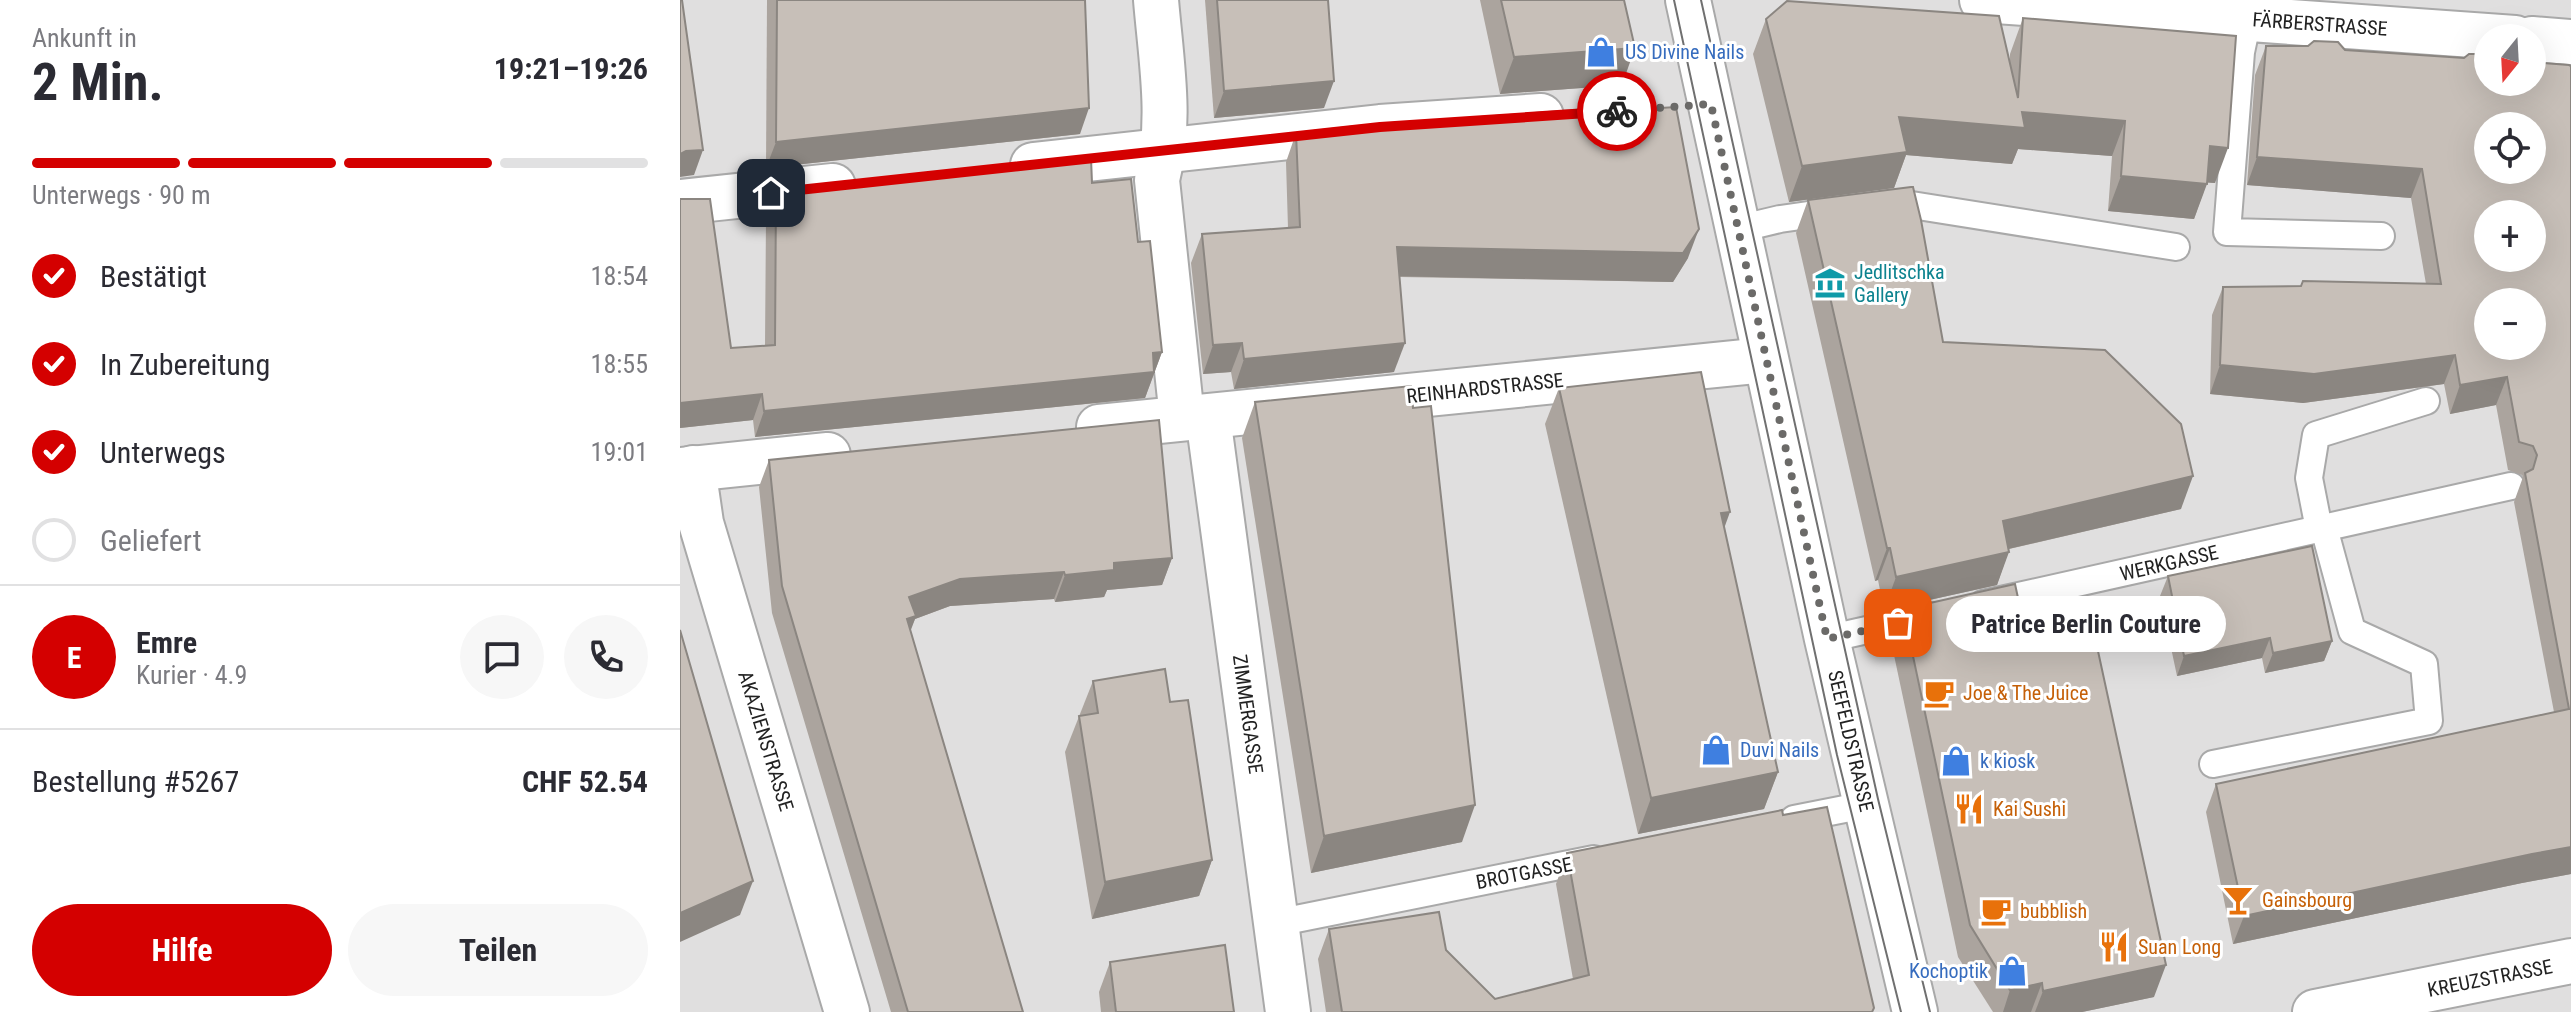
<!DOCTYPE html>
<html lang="de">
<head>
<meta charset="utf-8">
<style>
	:root { --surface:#fff; --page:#f7f7f7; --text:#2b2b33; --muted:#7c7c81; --line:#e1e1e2; --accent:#d40000 }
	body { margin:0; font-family:"Roboto Condensed",sans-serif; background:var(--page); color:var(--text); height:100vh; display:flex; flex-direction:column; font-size:30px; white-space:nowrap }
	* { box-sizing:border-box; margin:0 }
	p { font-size:26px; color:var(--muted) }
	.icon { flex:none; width:44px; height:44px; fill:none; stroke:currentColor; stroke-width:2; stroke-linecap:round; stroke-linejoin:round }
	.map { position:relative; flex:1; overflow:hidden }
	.details { display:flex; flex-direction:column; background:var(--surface); width:680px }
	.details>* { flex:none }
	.needle { width:52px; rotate:198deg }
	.buttons { position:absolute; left:1794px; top:24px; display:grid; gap:16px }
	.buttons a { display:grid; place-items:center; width:72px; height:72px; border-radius:50%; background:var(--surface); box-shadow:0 8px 32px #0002; font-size:40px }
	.pin { position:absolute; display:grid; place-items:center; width:68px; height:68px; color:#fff; margin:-34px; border-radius:16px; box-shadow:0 4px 12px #0006 }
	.courier { position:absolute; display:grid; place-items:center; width:80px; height:80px; margin:-40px; border:6px solid #d40000; border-radius:50%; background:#fff; color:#222; box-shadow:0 2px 10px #0007 }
	.bubble { position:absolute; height:56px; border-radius:28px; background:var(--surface); box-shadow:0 8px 32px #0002; font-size:26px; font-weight:700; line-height:56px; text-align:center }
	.overview em { font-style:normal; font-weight:700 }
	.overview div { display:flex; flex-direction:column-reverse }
	.overview { display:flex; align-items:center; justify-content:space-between; height:136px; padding:0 32px }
	h1 { font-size:52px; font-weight:700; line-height:60px }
	.bar { display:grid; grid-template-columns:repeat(4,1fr); gap:12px 8px; align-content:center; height:96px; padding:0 32px }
	.bar i { height:10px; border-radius:6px; background:var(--line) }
	.bar .active { background:var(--accent) }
	.bar p { grid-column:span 4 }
	.line { display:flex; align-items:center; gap:20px; padding:0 32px; border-top:2px solid var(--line) }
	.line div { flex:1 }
	.round { display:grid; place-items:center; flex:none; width:84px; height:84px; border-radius:42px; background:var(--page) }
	ol { padding:0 32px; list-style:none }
	li { display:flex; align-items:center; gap:24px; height:88px }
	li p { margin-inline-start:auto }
	li .icon { padding:8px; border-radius:50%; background:var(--accent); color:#fff; stroke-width:4 }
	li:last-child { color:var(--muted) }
	li i { width:44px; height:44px; border:4px solid var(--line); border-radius:50% }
	.button { display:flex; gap:16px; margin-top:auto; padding:16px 32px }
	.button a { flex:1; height:92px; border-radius:48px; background:var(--accent); color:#fff; font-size:32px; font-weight:700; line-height:92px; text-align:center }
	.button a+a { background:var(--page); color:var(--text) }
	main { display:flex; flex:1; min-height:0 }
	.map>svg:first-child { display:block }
</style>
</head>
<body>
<main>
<section class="details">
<div class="overview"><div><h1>2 Min.</h1><p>Ankunft in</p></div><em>19:21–19:26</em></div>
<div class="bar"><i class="active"></i><i class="active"></i><i class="active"></i><i></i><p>Unterwegs · 90 m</p></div>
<ol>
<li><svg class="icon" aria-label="check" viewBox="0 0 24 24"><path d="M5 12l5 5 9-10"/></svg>Bestätigt<p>18:54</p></li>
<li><svg class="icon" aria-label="check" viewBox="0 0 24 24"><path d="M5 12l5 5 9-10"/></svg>In Zubereitung<p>18:55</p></li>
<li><svg class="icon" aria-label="check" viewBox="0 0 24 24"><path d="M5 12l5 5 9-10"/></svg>Unterwegs<p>19:01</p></li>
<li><i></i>Geliefert</li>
</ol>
<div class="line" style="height:144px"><b class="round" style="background:var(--accent);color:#fff">E</b><div><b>Emre</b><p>Kurier · 4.9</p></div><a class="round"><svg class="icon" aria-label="chat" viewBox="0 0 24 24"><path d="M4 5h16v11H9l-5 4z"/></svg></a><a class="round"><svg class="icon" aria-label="phone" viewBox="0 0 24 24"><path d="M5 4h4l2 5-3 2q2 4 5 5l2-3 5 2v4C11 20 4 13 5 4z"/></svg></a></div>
<div class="line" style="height:104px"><div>Bestellung #5267</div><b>CHF 52.54</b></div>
<div class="button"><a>Hilfe</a><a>Teilen</a></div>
</section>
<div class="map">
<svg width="1891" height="1012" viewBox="0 0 1891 1012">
	<rect width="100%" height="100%" fill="#f2efe9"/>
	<path fill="#e0dfdf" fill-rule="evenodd" d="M0 0H1891V1012H0ZM1808 38H1852V82H1808ZM1808 126H1852V170H1808ZM1808 214H1852V258H1808ZM1808 302H1852V346H1808Z"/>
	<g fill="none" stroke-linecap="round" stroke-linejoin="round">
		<g stroke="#a9a9a9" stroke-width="30">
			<g id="service">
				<polyline points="1568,19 1561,52 1547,232 1701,236"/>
				<polyline points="1203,205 1219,203 1496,247"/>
				<polyline points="1058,229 1100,219 1156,211"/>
				<polyline points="1639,529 1629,478 1636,435 1746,401"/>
				<polyline points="1303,604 1831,486"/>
				<polyline points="1147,639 1249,616"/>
				<polyline points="1533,764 1749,721 1744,664 1672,631 1644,528"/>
				<polyline points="1114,819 1185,805"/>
				<polyline points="596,923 914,859"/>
			</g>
		</g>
		<g stroke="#a9a9a9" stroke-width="48">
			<g id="minor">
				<path d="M476 0C481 60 492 120 477 180L502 418"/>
				<polyline points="1008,0 1147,639 1235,1012"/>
				<polyline points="1302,0 1835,38"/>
				<polyline points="1852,39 1891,42"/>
				<polyline points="353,165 700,127 861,116"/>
				<polyline points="0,202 153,186"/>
				<polyline points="528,417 608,1012"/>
				<polyline points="419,427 1085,360"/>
				<polyline points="13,468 21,523 167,1012"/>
				<polyline points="0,470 148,455"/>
				<polyline points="1635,1012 1891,961"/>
			</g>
		</g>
		<use href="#service" stroke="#fff" stroke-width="26"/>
		<use href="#minor" stroke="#fff" stroke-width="44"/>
		<g stroke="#707070" stroke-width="2">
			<polyline points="994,0 1157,755 1221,1012"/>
			<polyline points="1021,0 1198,799 1250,1012"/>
		</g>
	</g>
	<g fill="#aba49e">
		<polygon points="87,0 405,0 400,134 86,168"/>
		<polygon points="525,0 648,0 644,108 534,118"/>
		<polygon points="800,0 944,0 942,85 820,94"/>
		<polygon points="1343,18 1535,183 1527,182 1514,219 1428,211 1432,156 1338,149 1332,164 1226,155 1214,188 1109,202 1073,54 1086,19 1330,63 1330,54"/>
		<polygon points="1586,46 1665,50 1808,82 1889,65 1891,874 1842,883 1553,944 1526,812 1536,784 1874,712 1834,502 1843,477 1842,475 1828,470 1816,405 1770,414 1764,384 1623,403 1530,394 1532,315 1543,287 1746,284 1731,198 1567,185 1575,75"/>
		<polygon points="801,117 1008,258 993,282 720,277 714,372 554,389 551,372 523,374 511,263 522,234 608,228 606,162 616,133 800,121"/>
		<polygon points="412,183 458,242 482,352 465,398 75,437 73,420 0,428 0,199 51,348 85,345 86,218 96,192"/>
		<polygon points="1128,200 1263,342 1501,509 1329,549 1317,585 1204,610 1198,580 1195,581 1116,233"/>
		<polygon points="879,388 1044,527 1098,772 1084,809 958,834 865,424"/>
		<polygon points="575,402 733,408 782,842 631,873 562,438"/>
		<polygon points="89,460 492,558 482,585 427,590 424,597 375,602 374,599 270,606 235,619 230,630 343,1012 211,1012 92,613 79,487"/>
		<polygon points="1488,576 1652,641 1644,661 1585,673 1582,658 1497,676 1480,596"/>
		<polygon points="1223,609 1343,621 1372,636 1474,997 1402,1012 1313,1012 1278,957 1211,641"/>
		<polygon points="413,681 490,702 532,860 519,896 412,919 385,752"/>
		<polygon points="1103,815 1194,1008 1192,1012 646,1012 638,959 649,929 766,950 815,999 893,979 876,884 887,853"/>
		<polygon points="430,962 554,1012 421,1012 419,992"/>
	</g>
	<g fill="#8b8681">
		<polygon points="955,48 942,85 820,94 834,57"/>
		<polygon points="654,81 644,108 534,118 544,91"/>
		<polygon points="409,108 400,134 86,168 96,142"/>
		<polygon points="1342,112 1445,121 1432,156 1338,149 1332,164 1226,155 1214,188 1109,202 1122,166 1219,117"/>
		<polygon points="1530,146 1548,148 1535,183 1517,182"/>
		<polygon points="23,150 14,175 0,177 0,154 6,151"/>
		<polygon points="1577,157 1742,169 1731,198 1567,185"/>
		<polygon points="1441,176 1527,184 1514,219 1428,211"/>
		<polygon points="1019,229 1008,258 993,282 707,276 717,247"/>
		<polygon points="562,343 551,372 523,374 533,345"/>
		<polygon points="725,343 714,372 554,389 564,359"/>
		<polygon points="482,352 465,398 75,437 84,411"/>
		<polygon points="1775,355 1764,384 1623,403 1530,394 1540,365"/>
		<polygon points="1827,377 1816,405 1770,414 1780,385"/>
		<polygon points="82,394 73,420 0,428 0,403"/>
		<polygon points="1513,476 1501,509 1311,553 1323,521"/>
		<polygon points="1050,512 1037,548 1041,513"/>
		<polygon points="1207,548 1210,548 1198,580 1195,581"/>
		<polygon points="1329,552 1317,585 1204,610 1216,577"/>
		<polygon points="492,558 482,585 427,590 424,597 375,602 385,575 434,563"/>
		<polygon points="384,572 374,599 270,606 235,619 226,643 229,597 280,579"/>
		<polygon points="1590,638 1582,658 1497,676 1504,656"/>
		<polygon points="1652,641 1644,661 1585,673 1593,653"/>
		<polygon points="1098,772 1084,809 958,834 971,798"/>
		<polygon points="795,805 782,842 631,873 644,836"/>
		<polygon points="1891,847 1891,874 1842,883 1553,944 1564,916 1852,854"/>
		<polygon points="532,860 519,896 412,919 425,882"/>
		<polygon points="73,881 60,915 0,942 0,913"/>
		<polygon points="1486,965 1474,997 1402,1012 1355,1012 1363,991"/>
		<polygon points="1362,983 1351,1012 1323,1012 1330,990"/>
	</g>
	<g fill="#c7bfb8" stroke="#8b8681" stroke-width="2" fill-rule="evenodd">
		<polygon points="0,0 2,0 23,150 6,151 0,154"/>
		<polygon points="97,0 405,0 409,108 96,142"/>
		<polygon points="537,0 648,0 654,81 544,91"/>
		<polygon points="821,0 944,0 955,48 834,57"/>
		<polygon points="1107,1 1319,16 1338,98 1343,18 1556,36 1548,148 1530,146 1527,184 1441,176 1445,121 1342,112 1345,128 1219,117 1227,152 1122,166 1086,19"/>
		<path d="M1634 41 1658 42 1665 50 1784 58 1789 54H1808V82H1852V62L1889 65 1891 66V847L1852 854 1564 916 1536 784 1889 709 1845 473 1853 469 1857 455 1853 446 1839 442 1827 377 1780 385 1775 355 1634 374 1540 365 1543 287 1621 286 1623 281 1761 284 1742 169 1577 157 1586 46H1628ZM1808 126H1852V170H1808ZM1808 214H1852V258H1808ZM1808 302H1852V346H1808Z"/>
		<polygon points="963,105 964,109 996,107 1019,229 1003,253 717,247 725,343 564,359 562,343 533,345 522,234 620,227 616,133 677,126 801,120 801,117"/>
		<polygon points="411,158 412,183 451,179 458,242 470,241 482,352 473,353 474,372 84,411 82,394 0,403 0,199 30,199 51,348 95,345 96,192"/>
		<polygon points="1231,187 1233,187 1241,220 1263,342 1425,350 1501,424 1513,476 1323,521 1329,552 1216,577 1210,548 1207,548 1128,200"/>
		<polygon points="1021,372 1050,512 1041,513 1098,772 971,798 879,388"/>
		<polygon points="731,386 733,408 751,406 795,805 644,836 575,402"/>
		<polygon points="479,420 492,558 434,563 434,570 385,575 384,572 280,579 229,597 236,616 227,619 343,1012 228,1012 102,586 89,460"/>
		<polygon points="1632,546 1652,641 1593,653 1590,638 1504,656 1488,576"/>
		<polygon points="1335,584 1343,621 1367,616 1372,636 1413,628 1486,965 1363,991 1362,983 1330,990 1290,925 1223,609"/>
		<polygon points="0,630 73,881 0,913"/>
		<polygon points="485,669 490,702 508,700 532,860 425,882 399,716 418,713 413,681"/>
		<polygon points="1147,807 1194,1008 1192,1012 662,1012 649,929 759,912 766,950 815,999 909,975 887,853 1102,810 1103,815"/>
		<polygon points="545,945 554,1012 436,1012 430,962"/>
	</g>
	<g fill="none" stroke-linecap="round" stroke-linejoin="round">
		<polyline stroke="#6b6a68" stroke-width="8" stroke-dasharray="0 14.4" points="937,111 1031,104 1147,639 1218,623"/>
		<polyline stroke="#d40000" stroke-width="10" points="91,193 700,127 937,111"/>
	</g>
	<defs>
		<g id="shop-bare" transform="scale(2.4)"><path d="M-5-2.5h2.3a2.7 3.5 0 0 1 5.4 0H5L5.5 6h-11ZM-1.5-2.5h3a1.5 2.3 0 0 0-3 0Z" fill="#3f7fe0" stroke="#fff" stroke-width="2.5" paint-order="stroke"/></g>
		<g id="museum-bare" transform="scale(2.4)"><path d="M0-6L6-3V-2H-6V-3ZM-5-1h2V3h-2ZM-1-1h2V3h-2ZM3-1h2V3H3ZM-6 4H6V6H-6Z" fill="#0f9aa8" stroke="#fff" stroke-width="2.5" paint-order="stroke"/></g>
		<g id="cafe-bare" transform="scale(2.4)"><path d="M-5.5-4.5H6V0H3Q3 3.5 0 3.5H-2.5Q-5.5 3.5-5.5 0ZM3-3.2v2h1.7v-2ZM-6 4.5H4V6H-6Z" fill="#e8710a" stroke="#fff" stroke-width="2.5" paint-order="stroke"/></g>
		<g id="restaurant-bare" transform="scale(2.4)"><path d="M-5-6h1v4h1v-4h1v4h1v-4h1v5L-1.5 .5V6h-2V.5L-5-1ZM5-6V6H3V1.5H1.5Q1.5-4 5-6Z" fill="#e8710a" stroke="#fff" stroke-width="2.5" paint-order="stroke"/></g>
		<g id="bar-bare" transform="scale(2.4)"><path d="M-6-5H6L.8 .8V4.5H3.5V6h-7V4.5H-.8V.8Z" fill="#e8710a" stroke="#fff" stroke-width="2.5" paint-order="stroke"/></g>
	</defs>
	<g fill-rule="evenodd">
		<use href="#shop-bare" x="921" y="52"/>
		<use href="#museum-bare" x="1150" y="283"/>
		<use href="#cafe-bare" x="1259" y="693"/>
		<use href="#shop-bare" x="1036" y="750"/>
		<use href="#shop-bare" x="1276" y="761"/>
		<use href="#restaurant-bare" x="1289" y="809"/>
		<use href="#bar-bare" x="1558" y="900"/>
		<use href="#cafe-bare" x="1316" y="911"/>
		<use href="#restaurant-bare" x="1434" y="947"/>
		<use href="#shop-bare" x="1332" y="971"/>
	</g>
	<g text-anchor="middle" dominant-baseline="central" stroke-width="6" stroke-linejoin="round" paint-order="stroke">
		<g font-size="20" fill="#222" stroke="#fff">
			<text transform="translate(1640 24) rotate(4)">FÄRBERSTRASSE</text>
			<text transform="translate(805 388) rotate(-6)">REINHARDSTRASSE</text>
			<text transform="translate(1489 563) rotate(-13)">WERKGASSE</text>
			<text transform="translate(568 714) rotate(82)">ZIMMERGASSE</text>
			<text transform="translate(86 741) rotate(73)">AKAZIENSTRASSE</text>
			<text transform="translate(1171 741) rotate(77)">SEEFELDSTRASSE</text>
			<text transform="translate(844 873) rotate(-11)">BROTGASSE</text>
			<text transform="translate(1810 978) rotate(-11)">KREUZSTRASSE</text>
		</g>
		<g font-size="20" fill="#366cbe" stroke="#fff" text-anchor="start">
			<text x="945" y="52">US Divine Nails</text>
			<text x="1060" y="750">Duvi Nails</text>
			<text x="1300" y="761">k kiosk</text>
			<text x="1308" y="971" text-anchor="end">Kochoptik</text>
		</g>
		<g font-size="20" fill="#0d838f" stroke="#fff" text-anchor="start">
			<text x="1174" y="272">Jedlitschka<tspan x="1174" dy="23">Gallery</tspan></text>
		</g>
		<g font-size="20" fill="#c56008" stroke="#fff" text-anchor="start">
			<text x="1283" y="693">Joe &amp; The Juice</text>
			<text x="1313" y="809">Kai Sushi</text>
			<text x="1582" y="900">Gainsbourg</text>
			<text x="1340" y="911">bubblish</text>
			<text x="1458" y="947">Suan Long</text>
		</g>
	</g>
</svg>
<div class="buttons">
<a><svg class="needle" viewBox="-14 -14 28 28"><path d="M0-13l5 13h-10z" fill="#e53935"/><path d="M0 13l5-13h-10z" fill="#7c7c81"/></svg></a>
<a><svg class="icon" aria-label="locate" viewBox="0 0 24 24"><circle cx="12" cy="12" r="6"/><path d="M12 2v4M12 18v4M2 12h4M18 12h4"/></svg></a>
<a>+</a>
<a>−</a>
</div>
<div class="pin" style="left:1218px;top:623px;background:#ea580c"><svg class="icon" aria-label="bag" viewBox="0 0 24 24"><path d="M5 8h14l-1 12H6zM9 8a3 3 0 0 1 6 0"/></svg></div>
<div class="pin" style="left:91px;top:193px;background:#1f2937"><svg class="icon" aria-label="home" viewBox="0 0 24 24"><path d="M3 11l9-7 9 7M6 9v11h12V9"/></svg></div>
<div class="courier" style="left:937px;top:111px"><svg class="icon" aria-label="bike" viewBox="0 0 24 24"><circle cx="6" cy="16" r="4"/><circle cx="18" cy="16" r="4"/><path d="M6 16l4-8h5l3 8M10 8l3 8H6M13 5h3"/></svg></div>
<div class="bubble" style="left:1266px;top:596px;width:280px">Patrice Berlin Couture</div>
</div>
</main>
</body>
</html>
